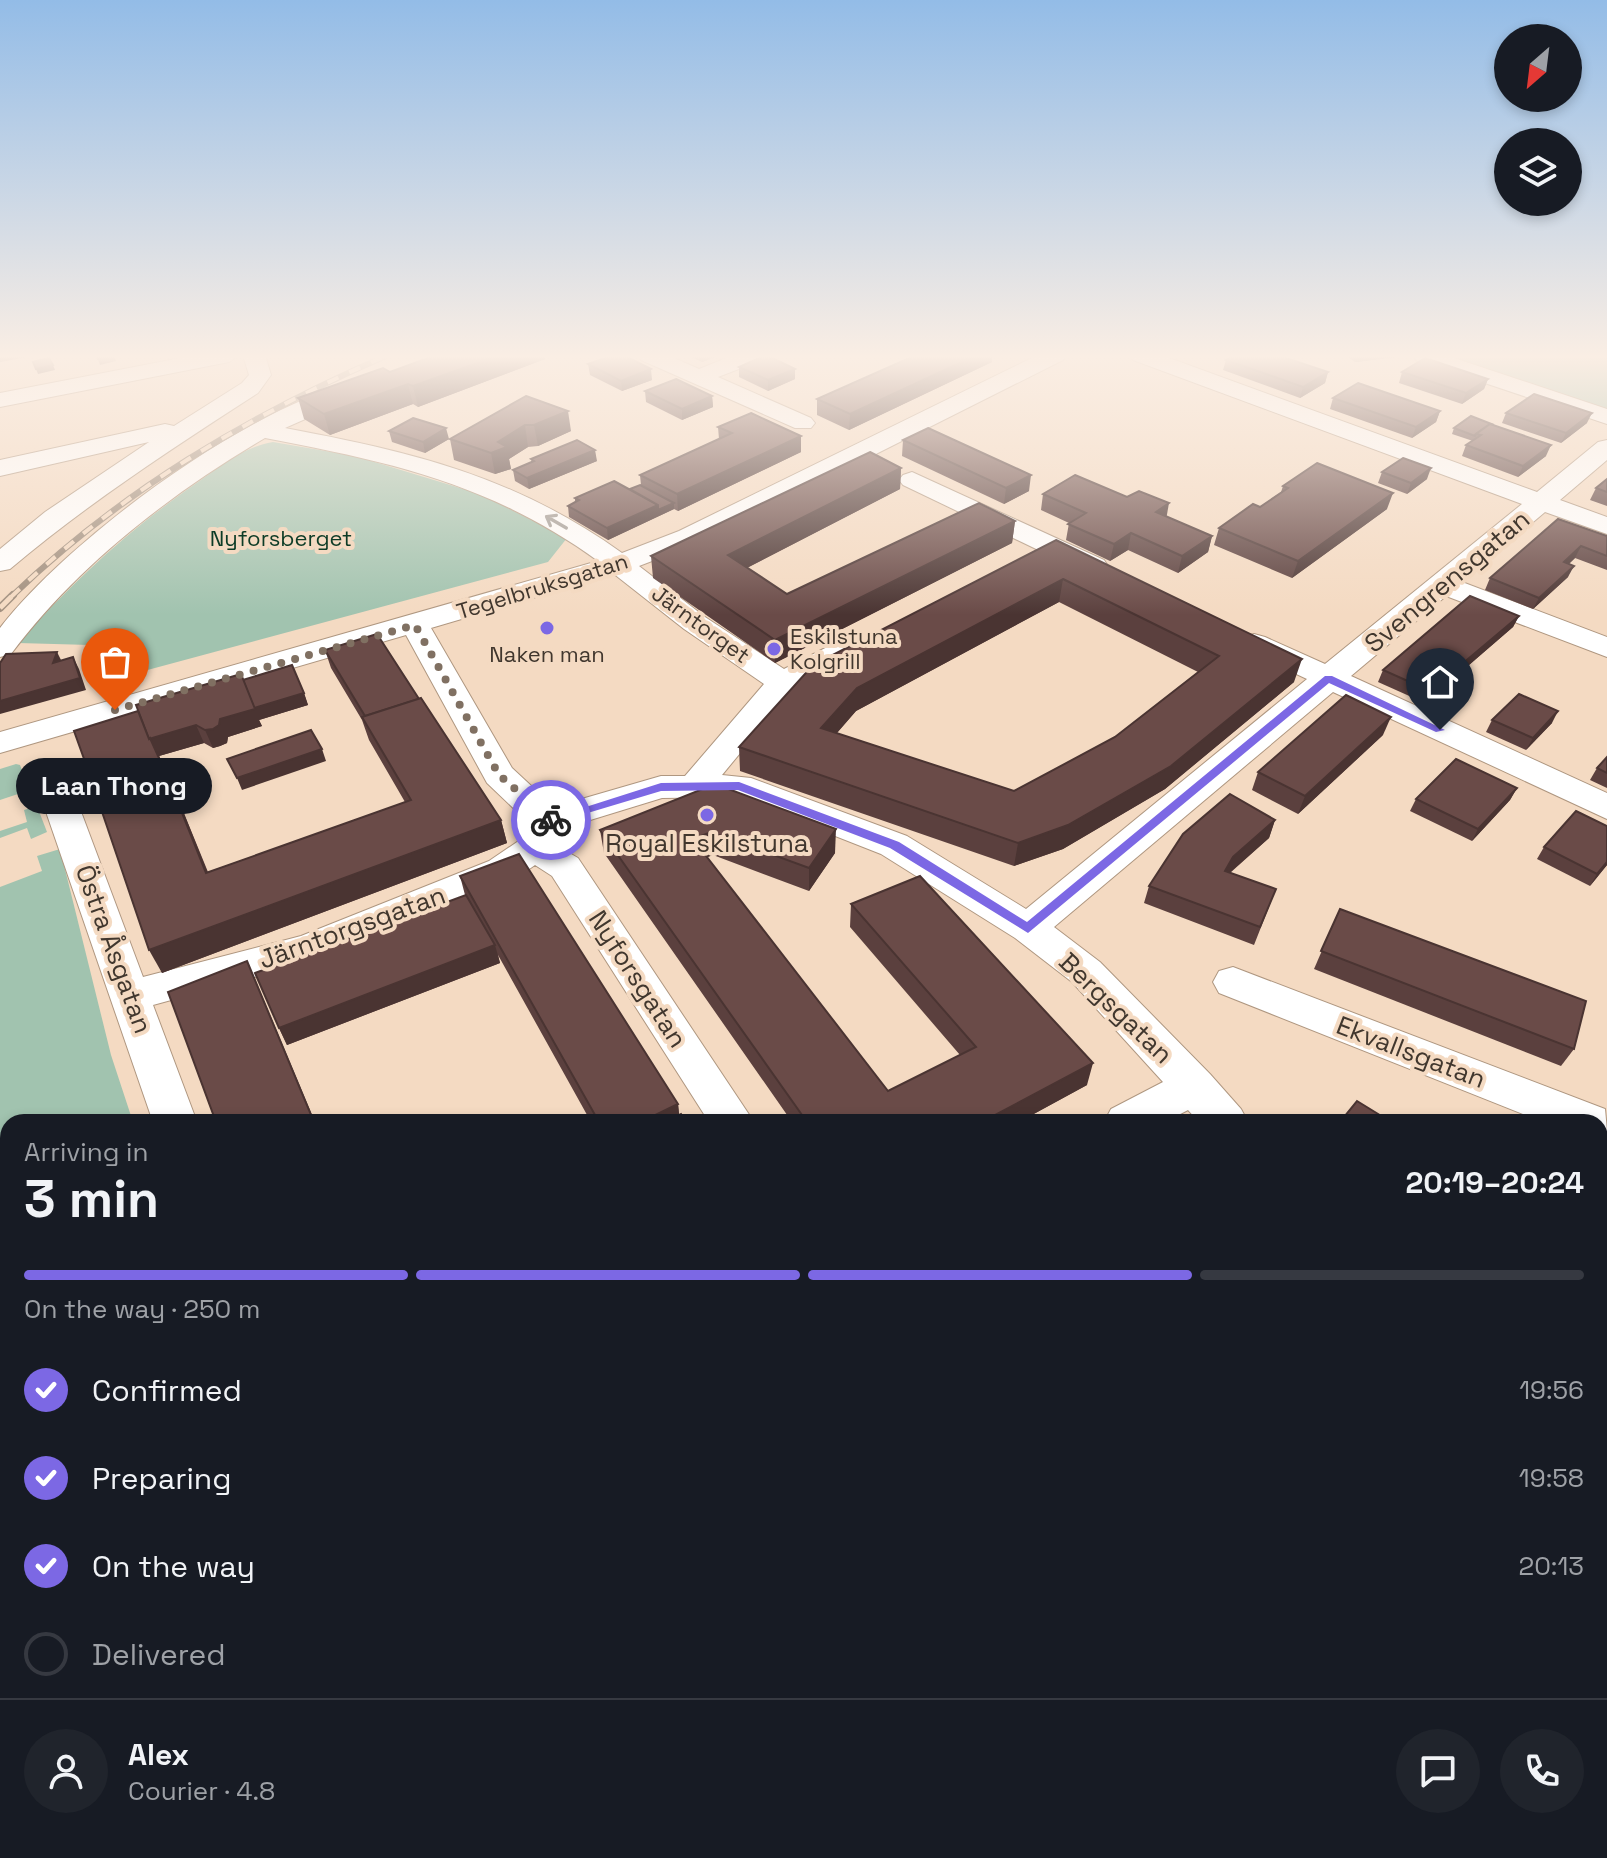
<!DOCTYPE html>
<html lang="en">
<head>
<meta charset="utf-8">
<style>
	:root { --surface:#171b24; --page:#20242c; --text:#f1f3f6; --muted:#9ea1a6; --line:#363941; --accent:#7c68e4 }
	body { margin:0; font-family:"Space Grotesk",sans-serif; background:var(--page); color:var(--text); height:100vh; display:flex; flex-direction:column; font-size:30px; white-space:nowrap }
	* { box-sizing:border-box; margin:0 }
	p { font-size:26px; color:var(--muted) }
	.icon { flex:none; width:44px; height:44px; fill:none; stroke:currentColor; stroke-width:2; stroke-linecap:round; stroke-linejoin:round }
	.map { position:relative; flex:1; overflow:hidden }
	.side { position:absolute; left:0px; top:1114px; width:1608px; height:744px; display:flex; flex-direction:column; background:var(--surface); border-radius:24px 24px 0 0; box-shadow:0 4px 12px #0003 }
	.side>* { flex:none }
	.needle { width:52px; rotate:208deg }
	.fabs { position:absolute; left:1494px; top:24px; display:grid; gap:16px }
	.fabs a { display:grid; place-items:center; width:88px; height:88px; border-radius:50%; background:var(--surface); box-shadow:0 4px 12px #0003; font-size:40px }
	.pin { position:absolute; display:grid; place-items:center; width:68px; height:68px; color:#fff; margin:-82px -34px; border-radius:50% 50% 50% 0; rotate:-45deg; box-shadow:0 0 8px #0007 }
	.pin .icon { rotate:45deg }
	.courier { position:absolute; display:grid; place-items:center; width:80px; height:80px; margin:-40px; border:6px solid #7c68e4; border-radius:50%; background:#fff; color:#222; box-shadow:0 2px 10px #0007 }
	.bubble { position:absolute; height:56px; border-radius:28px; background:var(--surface); box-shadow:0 4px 12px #0003; font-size:26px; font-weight:700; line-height:56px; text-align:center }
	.overview em { font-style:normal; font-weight:700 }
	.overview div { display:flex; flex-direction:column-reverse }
	.overview { display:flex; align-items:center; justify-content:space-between; height:136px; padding:0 24px }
	h1 { font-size:52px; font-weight:700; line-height:60px }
	.bar { display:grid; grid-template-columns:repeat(4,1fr); gap:12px 8px; align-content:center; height:96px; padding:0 24px }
	.bar i { height:10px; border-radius:6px; background:var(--line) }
	.bar .selected { background:var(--accent) }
	.bar p { grid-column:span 4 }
	.line { display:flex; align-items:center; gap:20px; padding:0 24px; border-top:2px solid var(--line) }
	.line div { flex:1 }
	.round { display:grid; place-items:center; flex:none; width:84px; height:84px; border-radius:42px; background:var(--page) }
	ol { padding:0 24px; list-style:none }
	li { display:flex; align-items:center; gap:24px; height:88px }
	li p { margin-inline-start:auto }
	li .icon { padding:8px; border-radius:50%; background:var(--accent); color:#fff; stroke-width:4 }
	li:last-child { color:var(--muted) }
	li i { width:44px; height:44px; border:4px solid var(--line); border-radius:50% }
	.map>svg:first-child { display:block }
</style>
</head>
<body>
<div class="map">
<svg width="1607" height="1858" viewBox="0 0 1607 1858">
	<rect width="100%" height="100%" fill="#f4dac2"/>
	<g fill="#a1c3af">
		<polygon points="1438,355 1607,355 1607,412 1453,363"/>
		<path d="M273 442 355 456 480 494 567 538 548 562 103 682 90 645 18 643C76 579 127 531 198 482 224 464 241 448 273 442Z"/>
		<polygon points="16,764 20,765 30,790 0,800 0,769"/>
		<polygon points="37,806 47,832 31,839 27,828 0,838 0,831 27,822 24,810"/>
		<polygon points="60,849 111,1055 133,1122 8,1122 8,1218 0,1221 0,887 42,871 37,856"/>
	</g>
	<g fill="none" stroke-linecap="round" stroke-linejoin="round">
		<g stroke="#af9780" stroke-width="2">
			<g id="minor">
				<polygon points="196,355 240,355 229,362 0,407 0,393"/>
				<path d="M243 355H265L271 375 258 393C173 448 88 503 10 569L0 571V549L45 512 149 442 0 476V460L165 424 174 426 242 383 249 375Z"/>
				<polygon points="638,355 667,355 699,369 734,355 765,355 762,360 718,377 811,418 815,423 811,428 795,428 641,360"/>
				<path d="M1038 355H1066L1063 360 699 543 639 566 705 617 784 669 845 638 856 635 867 638 871 644 867 650 793 689 722 775 751 778 907 836 1026 909 1307 679 1243 649 1239 643 1243 637 1254 634 1265 637 1325 664 1522 504 1133 360 1130 355H1161L1537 492 1598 442 1607 440V460L1560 500 1607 517V534L1545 512 1462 582 1607 637V657L1446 596 1351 676 1607 793V819L1333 692 1054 927 1100 962 1210 1074 1241 1109 1248 1122H1199L1188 1110 1165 1122H1104L1111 1109 1163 1082 1072 982 1015 938 881 854 736 797 662 798 561 829 554 844 578 858 754 1122H709L552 876 535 865 515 879 324 958 153 1005 197 1122H153L34 777 39 769 51 766 63 769 68 777 143 977 301 936 489 861 520 840 529 823 487 783 406 635 0 753V732L598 561C492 484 391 462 265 438 170 494 77 566 11 654L0 657V628C68 540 242 411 349 384L357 386 361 391 357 396 285 428C412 452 515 476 622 553L679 531ZM614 574 684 629 764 684 685 776H661L554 807 512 768 431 628Z"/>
				<polygon points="1413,355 1445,355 1607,409 1607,424 1416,360"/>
				<polygon points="912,472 1104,560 1108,566 1104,572 1094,574 1084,572 903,485 899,480 903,475"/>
				<polygon points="1233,967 1605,1109 1607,1131 1600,1137 1600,1122 1543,1122 1219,993 1213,982 1219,971"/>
				<polygon points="1600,1442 1607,1444 1607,1501 1600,1498"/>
				<polygon points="283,1850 355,1850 351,1858 280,1858"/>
				<polygon points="393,1850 457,1850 460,1858 396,1858"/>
				<polygon points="1171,1850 1237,1850 1240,1858 1175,1858"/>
			</g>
		</g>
		<use href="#minor" fill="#fff" fill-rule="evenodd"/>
		<g stroke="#a18f7e" stroke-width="6">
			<path id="rail-far1" d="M11 597C121 491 248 416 388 355"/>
		</g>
		<g stroke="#a18f7e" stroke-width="8">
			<polyline id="rail" points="0,608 13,595"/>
		</g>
		<use href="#rail-far1" stroke="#f4dac2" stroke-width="4" stroke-dasharray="12" stroke-linecap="butt"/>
		<use href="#rail" stroke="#f4dac2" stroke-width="5" stroke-dasharray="16" stroke-linecap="butt"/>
	</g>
	<g fill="#5b403e" fill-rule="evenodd">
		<polygon points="687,355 720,355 702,362"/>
		<polygon points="916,355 997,355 992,357 992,362 849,430 817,415 817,399"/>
		<polygon points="1345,355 1398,355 1398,357 1355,362"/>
		<polygon points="545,359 418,407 413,404 330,435 304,419 298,398 390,372"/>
		<polygon points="1226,360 1328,372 1325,383 1300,398 1223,370"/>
		<polygon points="588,364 652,380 622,391 590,375"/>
		<polygon points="739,367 795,379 768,391 739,377"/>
		<polygon points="1402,372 1488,379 1484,389 1462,404 1399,383"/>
		<polygon points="645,391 712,396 713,407 682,420 646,402"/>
		<polygon points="526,396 571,431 538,446 528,447 509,459 511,469 495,474 454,460 450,439"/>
		<polygon points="1333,398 1440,411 1436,422 1412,438 1330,409"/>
		<polygon points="1506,413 1587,423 1561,443 1502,423"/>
		<polygon points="1494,425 1546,456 1518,477 1462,456 1466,445 1473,441 1452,434 1454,428"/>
		<polygon points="718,427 801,452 678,511 674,509 608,540 569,517 568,506 575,502 575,498 630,489 641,485 640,475 719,439"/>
		<polygon points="389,431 449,439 425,453 392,442"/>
		<polygon points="903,440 1029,491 1004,504 902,456"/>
		<polygon points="531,459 597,461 529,489 515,481 513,470 532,462"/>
		<polygon points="901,468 900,489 747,568 787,594 1015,521 1012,543 775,663 653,578 651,556"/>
		<polygon points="1382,472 1427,479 1407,494 1378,483"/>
		<polygon points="1607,479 1607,506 1590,500 1596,488"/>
		<polygon points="1283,486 1387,509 1292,578 1214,545 1219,528 1260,507 1281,492"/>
		<polygon points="1043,494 1166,516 1212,536 1208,552 1178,573 1128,550 1110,561 1066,540 1069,523 1041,510"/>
		<polygon points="1607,536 1607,570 1575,558 1569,564 1568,577 1533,609 1485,590 1490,578"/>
		<path d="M1056 540 1294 682 1165 789 1063 849 1014 866 740 771 739 747ZM1059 602 1198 672 1115 737 1014 791 837 733 856 711Z"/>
		<polygon points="1519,616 1513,627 1425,703 1378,682 1383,670"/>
		<polygon points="325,650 501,820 507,843 162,973 101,806 243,680 304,693 308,705 259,720 262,726 228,737 227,743 220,746 213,748 204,743 159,756 181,806 208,872 405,802 369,740 362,720 331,668"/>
		<polygon points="1492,720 1552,723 1526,750 1486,732"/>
		<polygon points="1383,735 1298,814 1252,790 1258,772"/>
		<polygon points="1607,757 1607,788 1590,780 1597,768"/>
		<polygon points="715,784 835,853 809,891 713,855 707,857 888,1091 960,1055 850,927 851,904 1087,1085 1019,1122 792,1122 604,853 600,830"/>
		<polygon points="1517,788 1510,800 1472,841 1410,811 1416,799"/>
		<polygon points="1275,820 1269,838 1230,873 1276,889 1254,945 1144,903 1149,886"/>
		<polygon points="1544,847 1607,865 1590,886 1537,859"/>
		<polygon points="460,876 678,1104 679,1115 686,1122 591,1122 498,955 500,963 287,1045 279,1028 465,895"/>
		<polygon points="1340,909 1574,1049 1561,1066 1314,969"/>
		<polygon points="1600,1252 1602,1268 1607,1270 1607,1360 1600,1355"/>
		<polygon points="1600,1482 1607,1488 1607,1648 1600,1642"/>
		<polygon points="1000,1850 1139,1850 1144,1858 1005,1858"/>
		<polygon points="1309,1850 1451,1850 1457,1858 1315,1858"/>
	</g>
	<g fill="#4a3432">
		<polygon points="0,355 39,355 0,362"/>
		<polygon points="500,355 545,355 545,359 418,407 413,386"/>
		<polygon points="702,355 720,355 702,362"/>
		<polygon points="977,355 997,355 992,357 992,362 849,430 850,414"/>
		<polygon points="1357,355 1398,355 1398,357 1355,362"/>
		<polygon points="114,356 116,361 100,365 98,359"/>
		<polygon points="53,365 55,370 38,374 36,369"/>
		<polygon points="651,369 652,380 622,391 621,381"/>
		<polygon points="795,369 795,379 768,391 768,380"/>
		<polygon points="1328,372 1325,383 1300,398 1303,387"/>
		<polygon points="1488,379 1484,389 1462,404 1466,393"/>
		<polygon points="408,384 413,404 330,435 324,414"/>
		<polygon points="712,396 713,407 682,420 682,409"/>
		<polygon points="568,411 571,431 538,446 534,425"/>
		<polygon points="1440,411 1436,422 1412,438 1416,427"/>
		<polygon points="1592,413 1587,423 1561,443 1566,433"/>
		<polygon points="525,425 528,447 509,459 511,469 495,474 491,453 498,442"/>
		<polygon points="446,428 449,439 425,453 423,442"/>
		<polygon points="801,436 801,452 678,511 677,494"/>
		<polygon points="1551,445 1546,456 1518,477 1523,466"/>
		<polygon points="595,450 597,461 529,489 527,478"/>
		<polygon points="901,468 900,489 729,577 728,555"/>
		<polygon points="1431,468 1427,479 1407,494 1411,483"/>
		<polygon points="1031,475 1029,491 1004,504 1006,488"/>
		<polygon points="1393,493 1387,509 1292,578 1298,561"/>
		<polygon points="674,503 674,509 608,540 607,528 658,505"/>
		<polygon points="1169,503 1166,520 1156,512"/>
		<polygon points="1015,521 1012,543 775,663 775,640"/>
		<polygon points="1131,533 1128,550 1110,561 1114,544"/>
		<polygon points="1212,536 1208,552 1178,573 1182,556"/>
		<polygon points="1581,546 1575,558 1558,573 1564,562"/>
		<polygon points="1574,566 1568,577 1533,609 1539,598"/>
		<polygon points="1063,579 1059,602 856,711 821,751 821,728 857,688"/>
		<polygon points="1519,616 1513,627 1425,703 1430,691"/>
		<polygon points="57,652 63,664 53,663"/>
		<polygon points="73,657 79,669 86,690 0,714 0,701"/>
		<polygon points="1302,659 1294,682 1165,789 1063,849 1014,866 1018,843"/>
		<polygon points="304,693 308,705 259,720 262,726 228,737 227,743 220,746 213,748 205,730 220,719"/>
		<polygon points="1558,711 1552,723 1526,750 1533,738"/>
		<polygon points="1391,717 1383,735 1298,814 1305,796"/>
		<polygon points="196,725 204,743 159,756 181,806 217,896 106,817 149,739"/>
		<polygon points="322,749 326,761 242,790 237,778"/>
		<polygon points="1517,788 1510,800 1472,841 1478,829"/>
		<polygon points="501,820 507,843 162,973 149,950"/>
		<polygon points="1275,820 1269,838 1227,875 1225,871 1233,857"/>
		<polygon points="836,829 835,853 809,891 809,868"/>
		<polygon points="711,832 713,855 695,862 693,839"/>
		<polygon points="1607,862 1607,865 1590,886 1597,874"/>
		<polygon points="495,945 500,963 287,1045 279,1028"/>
		<polygon points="247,961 255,979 315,1122 314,1122"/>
		<polygon points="1093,1063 1087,1085 1019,1122 982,1122"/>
		<polygon points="678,1104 680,1122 641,1122"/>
	</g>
	<g fill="#6a4b48" stroke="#4a3432" stroke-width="2" fill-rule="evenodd">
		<polygon points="96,355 114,355 114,356 98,359"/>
		<polygon points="436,355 500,355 413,386 408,384 324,414 298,398 383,368 390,372"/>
		<polygon points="614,355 623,355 651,369 621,381 588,364"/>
		<polygon points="766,355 795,369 768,380 739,367"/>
		<polygon points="916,355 977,355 850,414 817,399"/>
		<polygon points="1235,355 1277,355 1328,372 1303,387 1226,360"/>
		<polygon points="49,358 53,365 36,369 33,362"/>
		<polygon points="1425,358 1488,379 1466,393 1402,372"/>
		<polygon points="676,379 712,396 682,409 645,391"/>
		<polygon points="1358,383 1440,411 1416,427 1333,398"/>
		<polygon points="1534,394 1592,413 1566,433 1506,413"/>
		<polygon points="526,396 568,411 534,425 525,425 498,442 507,447 491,453 450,439"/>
		<polygon points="751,413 801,436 677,494 640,475 732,433 718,427"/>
		<polygon points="1471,416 1494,425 1490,424 1476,434 1475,436 1454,428"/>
		<polygon points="413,418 446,428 423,442 389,431"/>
		<polygon points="1490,424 1551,445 1523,466 1466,445 1481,435 1476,434"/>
		<polygon points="928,428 1031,475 1006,488 903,440"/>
		<polygon points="577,440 595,450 527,478 513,470 534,461 531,459"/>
		<polygon points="870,452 901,468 728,555 787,594 979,503 1015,521 775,640 651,556"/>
		<polygon points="1403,458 1431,468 1411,483 1382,472"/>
		<polygon points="1317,463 1393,493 1298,561 1219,528 1253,504 1260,507 1288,488 1283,486"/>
		<polygon points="1075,475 1127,497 1139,491 1169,503 1156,512 1212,536 1182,556 1131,533 1114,544 1068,524 1086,513 1043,494"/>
		<polygon points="1607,479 1607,492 1596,488"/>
		<polygon points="614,481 658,505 607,528 568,506 579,500 575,498"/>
		<polygon points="640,485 674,503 658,510 658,505 630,489"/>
		<polygon points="1558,519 1607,536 1607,556 1581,546 1564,562 1574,566 1539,598 1490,578"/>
		<path d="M1056 540 1302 659 1171 766 1068 825 1018 843 739 747 813 665ZM1063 579 1219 656 1115 737 1014 791 821 728 857 688Z"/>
		<polygon points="1470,596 1519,616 1430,691 1383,670"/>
		<polygon points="377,634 419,699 365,716 325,650"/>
		<polygon points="57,652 53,663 73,657 80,678 0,701 0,663 6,654"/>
		<polygon points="292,665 304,693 254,708 243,680"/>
		<polygon points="241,674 255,709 220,719 219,725 213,729 205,730 196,725 149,739 136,705"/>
		<polygon points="1519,694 1558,711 1533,738 1492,720"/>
		<polygon points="1346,695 1391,717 1305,796 1258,772"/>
		<polygon points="421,698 501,820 149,950 100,806 170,783 206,873 411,800 362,717"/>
		<polygon points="138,711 149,739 150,738 175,794 170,783 101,806 74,731"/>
		<polygon points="311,730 322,749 237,778 227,759"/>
		<polygon points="1607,757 1607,773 1597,768"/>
		<polygon points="1456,759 1517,788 1478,829 1416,799"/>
		<polygon points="715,784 836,829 809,868 711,832 693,839 888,1091 976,1047 851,904 920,876 1093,1063 982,1122 807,1122 600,830"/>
		<polygon points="1230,794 1275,820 1233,857 1225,871 1276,889 1260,927 1149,886 1183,834"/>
		<polygon points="1576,811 1607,826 1607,862 1597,874 1544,847"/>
		<polygon points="519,854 678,1104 641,1122 599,1122 460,876"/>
		<polygon points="466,895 495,945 279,1028 255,973"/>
		<polygon points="1340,909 1586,1001 1574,1049 1321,951"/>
		<polygon points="247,961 314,1122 216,1122 168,992"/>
		<polygon points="1357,1101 1391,1122 1340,1122"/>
		<polygon points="681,1114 686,1122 665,1122"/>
		<polygon points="1600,1252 1607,1256 1607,1260 1600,1272"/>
		<polygon points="8,1261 8,1451 0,1398 0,1264"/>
		<polygon points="1602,1268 1607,1270 1607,1343 1600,1338 1600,1272"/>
		<polygon points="1600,1482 1607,1488 1607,1611 1600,1605"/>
		<polygon points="535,1850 683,1850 687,1858 539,1858"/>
		<polygon points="1017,1850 1139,1850 1144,1858 1021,1858"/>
		<polygon points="1333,1850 1451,1850 1457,1858 1338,1858"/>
	</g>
	<defs><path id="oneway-shaft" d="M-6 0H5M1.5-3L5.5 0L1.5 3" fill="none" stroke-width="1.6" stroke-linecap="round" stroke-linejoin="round" transform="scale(2)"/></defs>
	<use stroke="#a09b96" href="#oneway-shaft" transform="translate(556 522) rotate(-150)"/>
	<linearGradient id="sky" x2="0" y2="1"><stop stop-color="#93bce7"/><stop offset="0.58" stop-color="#faeee4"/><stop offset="1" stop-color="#faeee4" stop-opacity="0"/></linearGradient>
	<rect width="1607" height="615" fill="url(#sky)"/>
	<polygon fill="#7c68e4" points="1325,676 1332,676 1445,730 1436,732 1329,683 1028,933 890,848 738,790 661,791 551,824 545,820 661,783 739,782 899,842 1027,922"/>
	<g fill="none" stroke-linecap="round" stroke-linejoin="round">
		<polyline stroke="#807062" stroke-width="8" stroke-dasharray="0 14.4" points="115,710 415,625 499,775 551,820"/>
	</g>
	<g fill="#7c68e4" stroke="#f4dac2" stroke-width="3">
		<circle cx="547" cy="628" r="8"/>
		<circle cx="774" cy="649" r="8"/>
		<circle cx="707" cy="815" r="8"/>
	</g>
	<g text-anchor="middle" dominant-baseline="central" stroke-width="8" stroke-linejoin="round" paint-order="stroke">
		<g font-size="22" fill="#0d3b26" stroke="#f4dac2">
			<text x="281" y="538">Nyforsberget</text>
		</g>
		<g font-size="22" fill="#41372e" stroke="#f4dac2">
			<text transform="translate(542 586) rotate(-17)">Tegelbruksgatan</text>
			<text transform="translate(701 624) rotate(36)">Järntorget</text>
		</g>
		<g font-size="22" fill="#41372e" stroke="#f4dac2" text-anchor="start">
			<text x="790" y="636">Eskilstuna<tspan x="790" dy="25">Kolgrill</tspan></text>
			<text x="547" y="654" text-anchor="middle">Naken man</text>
		</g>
		<g font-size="26" fill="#41372e" stroke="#f4dac2">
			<text transform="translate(1447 581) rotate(-40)">Svengrensgatan</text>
			<text transform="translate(352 927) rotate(-20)">Järntorgsgatan</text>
			<text transform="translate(114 949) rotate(70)">Östra Åsgatan</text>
			<text transform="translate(638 979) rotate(57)">Nyforsgatan</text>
			<text transform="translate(1116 1008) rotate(44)">Bergsgatan</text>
			<text transform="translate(1411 1052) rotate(21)">Ekvallsgatan</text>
		</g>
		<g font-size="26" fill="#41372e" stroke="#f4dac2">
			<text x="707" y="843">Royal Eskilstuna</text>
		</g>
	</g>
</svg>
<div class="fabs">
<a><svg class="needle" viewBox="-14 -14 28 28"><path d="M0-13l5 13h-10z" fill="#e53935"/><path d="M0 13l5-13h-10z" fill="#9ea1a6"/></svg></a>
<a><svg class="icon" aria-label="layers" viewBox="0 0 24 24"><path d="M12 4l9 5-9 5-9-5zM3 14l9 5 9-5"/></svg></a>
</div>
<div class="pin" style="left:115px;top:710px;background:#ea580c"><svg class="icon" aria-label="bag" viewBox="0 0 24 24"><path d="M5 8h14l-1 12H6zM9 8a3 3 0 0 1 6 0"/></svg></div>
<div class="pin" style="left:1440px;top:730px;background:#1f2937"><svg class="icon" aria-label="home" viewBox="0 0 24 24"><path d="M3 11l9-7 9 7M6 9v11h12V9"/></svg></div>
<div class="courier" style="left:551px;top:820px"><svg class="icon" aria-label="bike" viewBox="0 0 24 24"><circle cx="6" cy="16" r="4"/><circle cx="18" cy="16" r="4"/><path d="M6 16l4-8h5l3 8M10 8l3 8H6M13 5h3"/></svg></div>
<div class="bubble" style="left:16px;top:758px;width:196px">Laan Thong</div>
<section class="side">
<div class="overview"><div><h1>3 min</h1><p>Arriving in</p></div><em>20:19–20:24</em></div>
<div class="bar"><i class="selected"></i><i class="selected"></i><i class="selected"></i><i></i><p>On the way · 250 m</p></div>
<ol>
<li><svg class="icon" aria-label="check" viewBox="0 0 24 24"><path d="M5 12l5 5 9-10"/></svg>Confirmed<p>19:56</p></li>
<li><svg class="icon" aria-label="check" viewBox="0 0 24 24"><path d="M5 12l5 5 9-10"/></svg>Preparing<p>19:58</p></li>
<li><svg class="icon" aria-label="check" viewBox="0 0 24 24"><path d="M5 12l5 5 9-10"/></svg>On the way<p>20:13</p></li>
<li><i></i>Delivered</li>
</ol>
<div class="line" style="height:144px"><a class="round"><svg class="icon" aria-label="person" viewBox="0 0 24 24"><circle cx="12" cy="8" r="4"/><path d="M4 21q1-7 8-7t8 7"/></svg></a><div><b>Alex</b><p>Courier · 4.8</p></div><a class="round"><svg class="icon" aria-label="chat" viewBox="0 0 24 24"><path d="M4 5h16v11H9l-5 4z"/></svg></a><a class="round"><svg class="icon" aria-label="phone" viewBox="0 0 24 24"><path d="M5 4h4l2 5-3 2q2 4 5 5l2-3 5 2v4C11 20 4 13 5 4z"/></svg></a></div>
</section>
</div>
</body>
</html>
